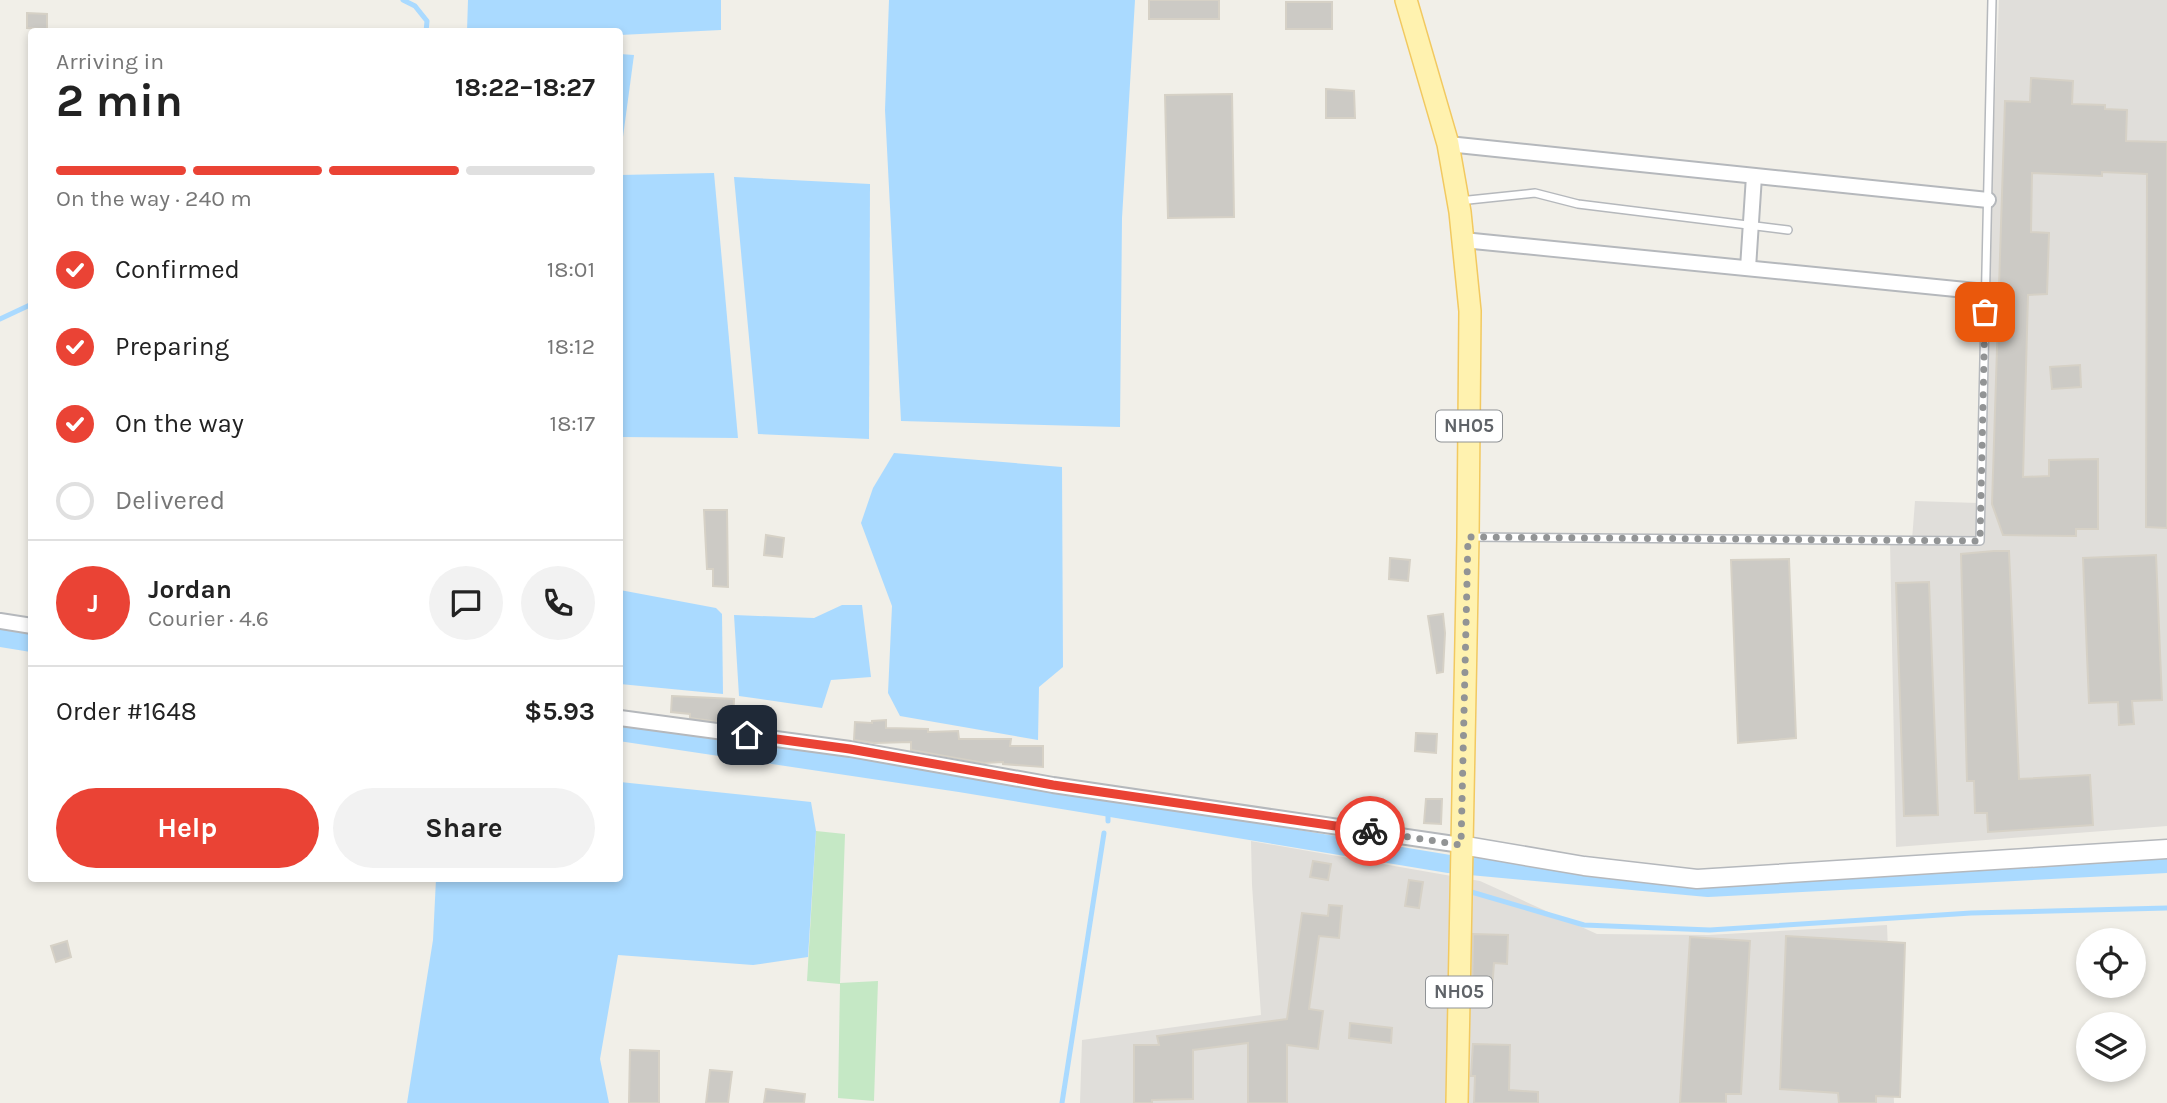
<!DOCTYPE html>
<html lang="en">
<head>
<meta charset="utf-8">
<style>
	:root { --surface:#fff; --page:#f2f2f2; --text:#222; --muted:#767676; --line:#e0e0e0; --accent:#ea4335 }
	body { margin:0; font-family:Karla,sans-serif; background:var(--page); color:var(--text); height:100vh; display:flex; flex-direction:column; font-size:26px; white-space:nowrap }
	* { box-sizing:border-box; margin:0 }
	p { font-size:23px; color:var(--muted) }
	.icon { flex:none; width:38px; height:38px; fill:none; stroke:currentColor; stroke-width:2; stroke-linecap:round; stroke-linejoin:round }
	.map { position:relative; flex:1; overflow:hidden }
	.drawer { position:absolute; left:28px; top:28px; width:595px; height:854px; display:flex; flex-direction:column; background:var(--surface); border-radius:7px; box-shadow:0 4px 10px #0003 }
	.drawer>* { flex:none }
	.buttons { position:absolute; left:2076px; top:928px; display:grid; gap:14px }
	.buttons a { display:grid; place-items:center; width:70px; height:70px; border-radius:50%; background:var(--surface); box-shadow:0 4px 10px #0003; font-size:35px }
	.pin { position:absolute; display:grid; place-items:center; width:60px; height:60px; color:#fff; margin:-30px; border-radius:14px; box-shadow:0 4px 10px #0006 }
	.courier { position:absolute; display:grid; place-items:center; width:70px; height:70px; margin:-35px; border:5px solid #ea4335; border-radius:50%; background:#fff; color:#222; box-shadow:0 2px 9px #0007 }
	.summary em { font-style:normal; font-weight:700 }
	.summary div { display:flex; flex-direction:column-reverse }
	.summary { display:flex; align-items:center; justify-content:space-between; height:119px; padding:0 28px }
	h1 { font-size:46px; font-weight:700; line-height:52px }
	.bar { display:grid; grid-template-columns:repeat(4,1fr); gap:10px 7px; align-content:center; height:84px; padding:0 28px }
	.bar i { height:9px; border-radius:5px; background:var(--line) }
	.bar .active { background:var(--accent) }
	.bar p { grid-column:span 4 }
	.line { display:flex; align-items:center; gap:18px; padding:0 28px; border-top:2px solid var(--line) }
	.line div { flex:1 }
	.round { display:grid; place-items:center; flex:none; width:74px; height:74px; border-radius:37px; background:var(--page) }
	ol { padding:0 28px; list-style:none }
	li { display:flex; align-items:center; gap:21px; height:77px }
	li p { margin-inline-start:auto }
	li .icon { padding:7px; border-radius:50%; background:var(--accent); color:#fff; stroke-width:4 }
	li:last-child { color:var(--muted) }
	li i { width:38px; height:38px; border:4px solid var(--line); border-radius:50% }
	.primary-button { display:flex; gap:14px; margin-top:auto; padding:14px 28px }
	.primary-button a { flex:1; height:80px; border-radius:42px; background:var(--accent); color:#fff; font-size:28px; font-weight:700; line-height:80px; text-align:center }
	.primary-button a+a { background:var(--page); color:var(--text) }
	.map>svg:first-child { display:block }
</style>
</head>
<body>
<div class="map">
<svg width="2167" height="1103" viewBox="0 0 2167 1103">
	<rect width="100%" height="100%" fill="#f1efe8"/>
	<g fill="#e0deda">
		<polygon points="1999,0 2167,0 2167,826 1896,847 1890,541 1912,540 1915,501 1978,503"/>
		<polygon points="1251,841 1480,881 1597,934 1708,935 1887,925 1894,1103 1080,1103 1082,1040 1261,1015 1252,885"/>
	</g>
	<polygon fill="#c5e8c5" points="816,831 845,834 840,983 878,981 874,1101 838,1098 840,984 807,981"/>
	<g fill="#aadaff">
		<polygon points="468,0 721,0 721,30 620,35 620,32 467,31"/>
		<polygon points="889,0 1135,0 1122,218 1120,427 901,421 885,110"/>
		<polygon points="620,54 634,55 620,159"/>
		<polygon points="714,173 738,438 620,437 620,175"/>
		<polygon points="734,177 870,184 869,439 758,434"/>
		<polygon points="894,453 1062,467 1063,667 1039,687 1038,740 900,716 888,693 892,606 861,523 873,488"/>
		<polygon points="620,590 716,608 722,614 723,694 620,684"/>
		<polygon points="842,605 862,605 871,677 831,680 822,708 739,696 734,615 814,618"/>
		<polygon points="620,782 811,802 816,831 808,957 753,965 618,955 600,1059 609,1103 407,1103 433,940 436,879 620,878"/>
	</g>
	<g fill="none" stroke-linecap="round" stroke-linejoin="round">
		<g stroke="#aadaff" stroke-width="5">
			<polyline points="403,0 415,6 427,21 426,32"/>
			<polyline points="0,319 32,304"/>
			<polyline points="1108,821 1108,808"/>
			<polyline points="1468,891 1584,925 1710,930 1971,913 2167,908"/>
			<polyline points="1062,1103 1104,833"/>
		</g>
		<g stroke="#aadaff" stroke-width="18">
			<polyline points="0,638 32,643"/>
			<polyline points="620,732 960,783 1449,864 1708,888 2167,864"/>
		</g>
	</g>
	<g fill="#cccac5" stroke="#d6d1c6" stroke-width="2">
		<rect x="1149" y="0" width="70" height="19"/>
		<rect x="1286" y="2" width="46" height="27"/>
		<polygon points="27,13 47,14 47,29 27,28"/>
		<polygon points="2031,78 2073,81 2072,104 2105,105 2105,109 2127,110 2126,141 2167,142 2167,528 2146,527 2147,174 2102,172 2102,176 2032,173 2031,232 2049,233 2047,294 2028,295 2023,477 2049,476 2049,460 2098,459 2098,529 2076,529 2076,536 2003,535 1992,504 2005,101 2030,102"/>
		<polygon points="1326,89 1354,91 1355,118 1326,118"/>
		<polygon points="1232,94 1234,217 1168,218 1165,95"/>
		<polygon points="2080,365 2081,387 2052,389 2050,367"/>
		<polygon points="704,510 727,510 728,587 713,586 713,569 707,569"/>
		<polygon points="766,535 784,538 782,557 764,555"/>
		<polygon points="1994,551 2009,551 2019,779 2090,775 2093,825 1988,832 1987,813 1975,813 1974,781 1967,781 1961,554"/>
		<polygon points="2156,555 2162,700 2132,701 2134,724 2119,725 2118,702 2089,703 2083,558"/>
		<polygon points="1390,558 1410,560 1408,581 1389,579"/>
		<polygon points="1789,559 1796,738 1738,743 1731,560"/>
		<polygon points="1929,582 1938,815 1904,816 1896,583"/>
		<polygon points="1443,614 1445,633 1443,672 1437,673 1428,616"/>
		<polygon points="672,696 734,699 733,724 690,718 690,714 671,712"/>
		<polygon points="886,720 886,728 928,729 928,732 958,731 959,739 1011,739 1010,746 1043,746 1043,767 1003,764 1003,762 984,763 911,750 911,742 874,743 854,740 855,722 872,723 872,721"/>
		<polygon points="1416,733 1437,734 1436,753 1415,751"/>
		<polygon points="1426,799 1442,799 1441,824 1424,823"/>
		<polygon points="1313,861 1331,864 1328,880 1310,877"/>
		<polygon points="1409,880 1423,882 1419,908 1405,906"/>
		<polygon points="1329,905 1342,906 1339,938 1319,936 1309,1009 1323,1011 1318,1049 1287,1045 1287,1103 1248,1103 1248,1043 1193,1050 1193,1099 1152,1100 1152,1103 1134,1103 1134,1045 1159,1045 1157,1036 1287,1019 1302,913 1328,916"/>
		<polygon points="1473,934 1508,935 1507,964 1494,963 1491,1004 1472,1002"/>
		<polygon points="1786,936 1905,943 1900,1097 1876,1096 1876,1103 1839,1103 1838,1093 1780,1089"/>
		<polygon points="1690,937 1750,941 1741,1094 1726,1094 1726,1103 1680,1103"/>
		<polygon points="67,941 71,957 56,962 51,946"/>
		<polygon points="1350,1023 1392,1028 1391,1043 1349,1038"/>
		<polygon points="1473,1044 1510,1045 1509,1090 1538,1092 1538,1103 1474,1103 1475,1076 1471,1076"/>
		<polygon points="630,1050 659,1051 659,1103 629,1103"/>
		<polygon points="710,1070 732,1072 728,1103 706,1103"/>
		<polygon points="766,1089 805,1094 804,1103 764,1103"/>
	</g>
	<g fill="none" stroke-linecap="round" stroke-linejoin="round">
		<g stroke="#b5b8bc" stroke-width="10">
			<g id="service">
				<polyline points="1459,201 1535,193 1578,204 1788,230"/>
				<polyline points="1469,537 1980,541 1992,0"/>
			</g>
		</g>
		<g stroke="#b5b8bc" stroke-width="18">
			<g id="minor">
				<polyline points="1448,144 1988,200"/>
				<polyline points="1463,240 1986,292"/>
				<polyline points="1748,268 1754,176"/>
				<polyline points="0,621 32,626"/>
				<polyline points="620,718 850,749 1053,785 1461,845"/>
			</g>
		</g>
		<g stroke="#b5b8bc" stroke-width="21">
			<polyline id="tertiary" points="1461,845 1584,866 1697,879 2167,849"/>
		</g>
		<g stroke="#f2c960" stroke-width="24">
			<polyline id="primary" points="1406,0 1448,144 1460,212 1470,311 1468,537 1457,1103"/>
		</g>
		<use href="#service" stroke="#fff" stroke-width="7"/>
		<use href="#minor" stroke="#fff" stroke-width="14"/>
		<use href="#tertiary" stroke="#fff" stroke-width="18"/>
		<use href="#primary" stroke="#fff2af" stroke-width="21"/>
	</g>
	<g fill="none" stroke-linecap="round" stroke-linejoin="round">
		<polyline stroke="#929495" stroke-width="7" stroke-dasharray="0 12.6" points="1370,831 1461,845 1468,537 1980,541 1985,312"/>
		<polyline stroke="#ea4335" stroke-width="9" points="747,735 850,749 1053,785 1370,831"/>
	</g>
	<g text-anchor="middle" dominant-baseline="central" stroke-width="7" stroke-linejoin="round" paint-order="stroke">
		<g fill="#fff" stroke="#8f9295" stroke-width="2">
			<rect x="1436" y="410.5" width="66" height="31" rx="5"/>
			<rect x="1426" y="976.5" width="66" height="31" rx="5"/>
		</g>
		<g font-size="19" font-weight="bold" fill="#5f6368">
			<text x="1469" y="426">NH05</text>
			<text x="1459" y="992">NH05</text>
		</g>
	</g>
</svg>
<div class="buttons">
<a><svg class="icon" aria-label="locate" viewBox="0 0 24 24"><circle cx="12" cy="12" r="6"/><path d="M12 2v4M12 18v4M2 12h4M18 12h4"/></svg></a>
<a><svg class="icon" aria-label="layers" viewBox="0 0 24 24"><path d="M12 4l9 5-9 5-9-5zM3 14l9 5 9-5"/></svg></a>
</div>
<div class="pin" style="left:1985px;top:312px;background:#ea580c"><svg class="icon" aria-label="bag" viewBox="0 0 24 24"><path d="M5 8h14l-1 12H6zM9 8a3 3 0 0 1 6 0"/></svg></div>
<div class="pin" style="left:747px;top:735px;background:#1f2937"><svg class="icon" aria-label="home" viewBox="0 0 24 24"><path d="M3 11l9-7 9 7M6 9v11h12V9"/></svg></div>
<div class="courier" style="left:1370px;top:831px"><svg class="icon" aria-label="bike" viewBox="0 0 24 24"><circle cx="6" cy="16" r="4"/><circle cx="18" cy="16" r="4"/><path d="M6 16l4-8h5l3 8M10 8l3 8H6M13 5h3"/></svg></div>
<section class="drawer">
<div class="summary"><div><h1>2 min</h1><p>Arriving in</p></div><em>18:22–18:27</em></div>
<div class="bar"><i class="active"></i><i class="active"></i><i class="active"></i><i></i><p>On the way · 240 m</p></div>
<ol>
<li><svg class="icon" aria-label="check" viewBox="0 0 24 24"><path d="M5 12l5 5 9-10"/></svg>Confirmed<p>18:01</p></li>
<li><svg class="icon" aria-label="check" viewBox="0 0 24 24"><path d="M5 12l5 5 9-10"/></svg>Preparing<p>18:12</p></li>
<li><svg class="icon" aria-label="check" viewBox="0 0 24 24"><path d="M5 12l5 5 9-10"/></svg>On the way<p>18:17</p></li>
<li><i></i>Delivered</li>
</ol>
<div class="line" style="height:126px"><b class="round" style="background:var(--accent);color:#fff">J</b><div><b>Jordan</b><p>Courier · 4.6</p></div><a class="round"><svg class="icon" aria-label="chat" viewBox="0 0 24 24"><path d="M4 5h16v11H9l-5 4z"/></svg></a><a class="round"><svg class="icon" aria-label="phone" viewBox="0 0 24 24"><path d="M5 4h4l2 5-3 2q2 4 5 5l2-3 5 2v4C11 20 4 13 5 4z"/></svg></a></div>
<div class="line" style="height:91px"><div>Order #1648</div><b>$5.93</b></div>
<div class="primary-button"><a>Help</a><a>Share</a></div>
</section>
</div>
</body>
</html>
